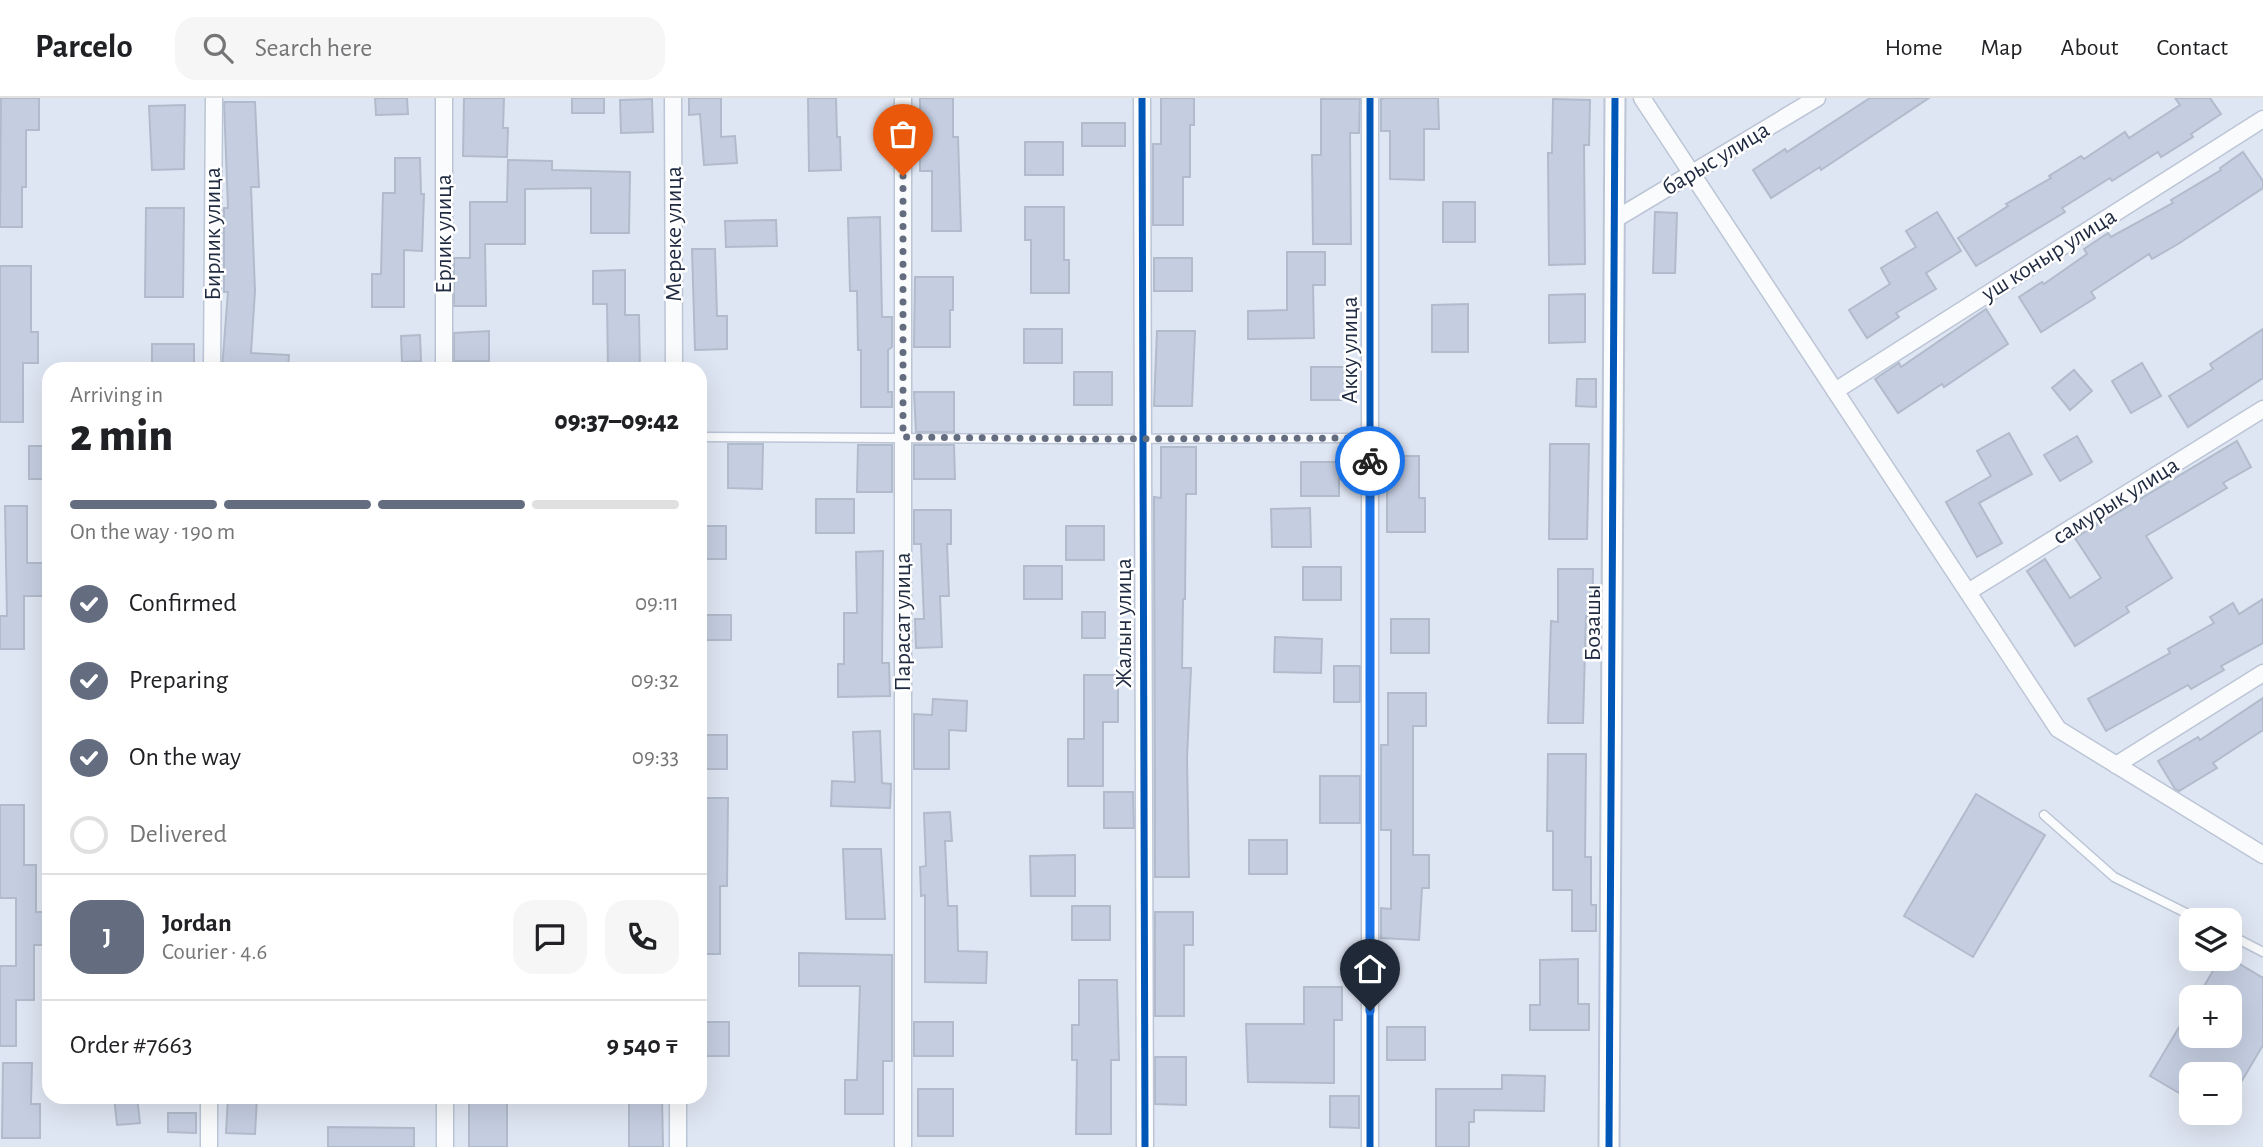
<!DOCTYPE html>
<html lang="en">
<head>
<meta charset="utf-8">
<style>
	:root { --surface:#fff; --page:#f6f6f6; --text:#202124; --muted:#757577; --line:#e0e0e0; --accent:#646d80 }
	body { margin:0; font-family:"Alegreya Sans",sans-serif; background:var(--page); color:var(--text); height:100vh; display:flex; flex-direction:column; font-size:26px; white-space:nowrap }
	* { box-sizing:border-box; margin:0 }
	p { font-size:23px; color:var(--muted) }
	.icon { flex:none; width:38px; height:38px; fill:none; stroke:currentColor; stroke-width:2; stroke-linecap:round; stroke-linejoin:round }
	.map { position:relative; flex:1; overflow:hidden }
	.panel { position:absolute; left:42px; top:264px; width:665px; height:742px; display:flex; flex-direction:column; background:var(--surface); border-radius:21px; box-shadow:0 7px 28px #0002 }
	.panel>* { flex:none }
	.buttons { position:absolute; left:2179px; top:810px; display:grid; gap:14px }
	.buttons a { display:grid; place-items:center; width:63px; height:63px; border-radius:14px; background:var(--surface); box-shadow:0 7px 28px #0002; font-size:35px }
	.pin { position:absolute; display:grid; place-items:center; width:60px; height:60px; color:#fff; margin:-72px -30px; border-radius:50% 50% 50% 0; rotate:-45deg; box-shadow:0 0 7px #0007 }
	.pin .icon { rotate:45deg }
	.courier { position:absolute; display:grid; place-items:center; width:70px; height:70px; margin:-35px; border:5px solid #1a73e8; border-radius:50%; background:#fff; color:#222; box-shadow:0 2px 9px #0007 }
	.summary em { font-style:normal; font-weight:800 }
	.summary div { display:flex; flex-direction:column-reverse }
	.summary { display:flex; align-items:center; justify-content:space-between; height:119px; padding:0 28px }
	h1 { font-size:46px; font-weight:800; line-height:52px }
	.bar { display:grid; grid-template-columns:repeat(4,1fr); gap:10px 7px; align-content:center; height:84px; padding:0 28px }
	.bar i { height:9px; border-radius:5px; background:var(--line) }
	.bar .on { background:var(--accent) }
	.bar p { grid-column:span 4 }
	.line { display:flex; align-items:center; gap:18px; padding:0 28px; border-top:2px solid var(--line) }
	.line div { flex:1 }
	.round { display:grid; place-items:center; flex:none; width:74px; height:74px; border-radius:21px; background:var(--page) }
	ol { padding:0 28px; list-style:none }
	li { display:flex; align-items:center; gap:21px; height:77px }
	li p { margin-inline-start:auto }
	li .icon { padding:7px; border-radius:50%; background:var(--accent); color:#fff; stroke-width:4 }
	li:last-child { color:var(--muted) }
	li i { width:38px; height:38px; border:4px solid var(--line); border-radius:50% }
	header { display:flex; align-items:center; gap:42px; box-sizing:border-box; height:98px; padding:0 35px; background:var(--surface); border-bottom:2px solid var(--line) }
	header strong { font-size:33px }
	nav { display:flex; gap:38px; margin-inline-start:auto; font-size:24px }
	.search { width:490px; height:63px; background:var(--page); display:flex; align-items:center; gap:18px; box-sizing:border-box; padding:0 24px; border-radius:21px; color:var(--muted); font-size:26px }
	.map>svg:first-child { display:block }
</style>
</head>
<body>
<header>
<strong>Parcelo</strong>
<div class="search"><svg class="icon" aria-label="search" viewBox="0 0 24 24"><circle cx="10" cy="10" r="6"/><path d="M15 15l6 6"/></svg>Search here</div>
<nav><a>Home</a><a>Map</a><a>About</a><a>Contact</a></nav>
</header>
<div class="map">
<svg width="2263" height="1049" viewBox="0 0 2263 1049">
	<rect width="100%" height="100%" fill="#dfe6f3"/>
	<g fill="#c5cee1" stroke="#b2bbcb" stroke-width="2">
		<polygon points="1,0 39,0 39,32 26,32 26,89 22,89 22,129 0,129"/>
		<polygon points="375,0 407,0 408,16 376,17"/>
		<polygon points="464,0 504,0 503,30 508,30 507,59 463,58"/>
		<rect x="572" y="0" width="32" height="15"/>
		<polygon points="689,0 721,0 721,39 735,38 737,65 704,67 700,16 689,17"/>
		<polygon points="808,0 836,0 837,39 840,39 841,72 809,73"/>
		<polygon points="920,0 953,0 953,39 958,39 961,133 932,133 932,73 920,73"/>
		<polygon points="1161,0 1194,0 1194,27 1190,27 1190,79 1183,79 1183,127 1153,127 1153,46 1161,46"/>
		<polygon points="1386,0 1438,0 1439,31 1424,31 1424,82 1390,81 1390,33 1381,33 1381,1"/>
		<polygon points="1870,0 1929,0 1821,72 1820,69 1771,100 1753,72 1785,51 1787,54"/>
		<polygon points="2175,0 2210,0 2221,16 2191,36 2193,39 2161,59 2158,54 2112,83 2110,80 2062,110 2065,114 1976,168 1958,140 2008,108 2006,106 2051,80 2049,78 2081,58 2084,61 2125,34 2129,40 2180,7"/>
		<polygon points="652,1 653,34 621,35 620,2"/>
		<polygon points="1321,1 1360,1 1359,35 1350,35 1351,146 1313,146 1312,57 1321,57"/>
		<polygon points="1553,1 1590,2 1589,47 1584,47 1585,166 1549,167 1548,55 1552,55"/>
		<polygon points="224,4 255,4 259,89 251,89 255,193 251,255 289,257 288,271 222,271 228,194 224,194 224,110 228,110"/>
		<polygon points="185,7 184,71 152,72 149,8"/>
		<rect x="1082" y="25" width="43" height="23"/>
		<rect x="1025" y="44" width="38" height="33"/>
		<polygon points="2243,54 2263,83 2263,90 2178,146 2152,161 2149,156 2091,194 2095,200 2041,234 2019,199 2042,184 2044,186 2087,156 2084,151 2108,135 2111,139 2173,105 2171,102 2221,72 2220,70"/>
		<polygon points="395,60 420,60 421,96 424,96 422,153 404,152 404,209 372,209 372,176 381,176 383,95 395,95"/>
		<polygon points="508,62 552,63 552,72 630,74 629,135 591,135 591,90 525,91 525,146 485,146 486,208 454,208 454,160 470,160 470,104 507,104"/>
		<rect x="1443" y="104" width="32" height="40"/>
		<polygon points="1025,109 1064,109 1064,162 1069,162 1069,195 1031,195 1031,142 1025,142"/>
		<polygon points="146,110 184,110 183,199 145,199"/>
		<polygon points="1655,114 1677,115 1675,175 1653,175"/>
		<polygon points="1937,114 1961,153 1926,175 1936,191 1896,215 1899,219 1867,240 1849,212 1890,186 1881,170 1916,149 1906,133"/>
		<polygon points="880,119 882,219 892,219 892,249 888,252 888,294 892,294 892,309 861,309 861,252 858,252 857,193 850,193 848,120"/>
		<polygon points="776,122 777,148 726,149 725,123"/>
		<polygon points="692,151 715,151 717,218 727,218 727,251 695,252"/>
		<polygon points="1287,154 1325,154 1325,187 1313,187 1314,240 1248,241 1248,213 1287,212"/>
		<rect x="1154" y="160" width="38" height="33"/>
		<polygon points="0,168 31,168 31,234 38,234 38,265 23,265 23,324 0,324"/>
		<polygon points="625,172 625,217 639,217 640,271 608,271 607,206 593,206 593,173"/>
		<polygon points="915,179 953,179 953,212 950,212 950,249 914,249"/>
		<polygon points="1585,196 1585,244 1549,245 1549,197"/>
		<polygon points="1468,206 1468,254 1432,254 1432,207"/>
		<polygon points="1986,211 2008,246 1944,289 1942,286 1898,315 1875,281 1899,265 1901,269"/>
		<rect x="1024" y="231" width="38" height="34"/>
		<polygon points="2263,231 2263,280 2188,329 2169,298 2213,271 2210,266"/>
		<polygon points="489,233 489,263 454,263 454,235"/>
		<polygon points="1157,233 1195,233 1192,308 1154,308"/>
		<polygon points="420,237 421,263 402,264 401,238"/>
		<rect x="152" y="246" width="42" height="20"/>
		<polygon points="2142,265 2161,298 2131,315 2112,283"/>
		<rect x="1311" y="269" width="38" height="33"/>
		<polygon points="2074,272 2092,293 2070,312 2052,290"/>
		<rect x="1074" y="274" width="38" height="33"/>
		<polygon points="1577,281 1596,281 1596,309 1576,308"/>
		<polygon points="914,294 954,294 954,334 916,334"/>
		<polygon points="2009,335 2032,376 1979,405 2002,445 1977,459 1946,404 1991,378 1977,353"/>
		<polygon points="2077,338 2092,364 2060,383 2044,357"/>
		<polygon points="2237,343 2251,369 2223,385 2227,390 2146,438 2172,480 2126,509 2129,514 2075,548 2027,473 2045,461 2070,500 2101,480 2075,440"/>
		<polygon points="728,346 763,346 762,391 728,390"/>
		<polygon points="1550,346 1589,346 1587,441 1549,441"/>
		<polygon points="858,347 892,347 892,394 857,394"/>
		<polygon points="914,347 954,347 955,381 914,381"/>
		<rect x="29" y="348" width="20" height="33"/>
		<polygon points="1161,349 1196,349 1196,396 1186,396 1185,501 1183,501 1182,570 1191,570 1187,660 1189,779 1155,779 1154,399 1161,400"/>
		<polygon points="1381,358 1419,358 1419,400 1425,400 1425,434 1387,434 1387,392 1381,392"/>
		<rect x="1301" y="364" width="38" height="34"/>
		<rect x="816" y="401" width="38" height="34"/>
		<polygon points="5,408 27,408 27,465 45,465 45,498 24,498 24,551 0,551 0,518 7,518"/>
		<polygon points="1310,410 1311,449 1272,449 1271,411"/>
		<polygon points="914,412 951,412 951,446 947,446 949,498 940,498 942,549 916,550 915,521 924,521 921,446 914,446"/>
		<rect x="700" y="428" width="26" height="33"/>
		<rect x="1066" y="428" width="38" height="34"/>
		<polygon points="883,453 882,565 889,565 890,598 838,599 838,566 844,566 844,515 857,515 856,454"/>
		<rect x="1024" y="468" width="38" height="33"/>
		<rect x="1303" y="469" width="38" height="33"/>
		<polygon points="1558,471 1593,471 1592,518 1586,518 1583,625 1548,625 1551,523 1558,524"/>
		<polygon points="2263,501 2263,545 2221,568 2224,572 2191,591 2188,587 2106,633 2088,601 2170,555 2168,551 2214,525 2210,519 2233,505 2239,516"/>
		<rect x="1082" y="514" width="23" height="26"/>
		<rect x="700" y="517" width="31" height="25"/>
		<rect x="1391" y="521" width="38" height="34"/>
		<polygon points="1275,539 1322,541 1321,575 1274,574"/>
		<rect x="1334" y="568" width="26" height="36"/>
		<polygon points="1084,577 1118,577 1118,624 1103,624 1103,688 1068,688 1068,641 1084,641"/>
		<polygon points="1388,595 1426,595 1426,628 1413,628 1413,757 1429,757 1429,790 1422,790 1419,842 1381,840 1381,810 1391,811 1391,732 1381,732 1381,647 1388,647"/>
		<polygon points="2263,600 2263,632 2213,665 2217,670 2179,693 2175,691 2158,663 2198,639 2200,642"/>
		<polygon points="933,601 967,603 966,633 949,632 949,671 914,671 914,616 932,617"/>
		<polygon points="880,633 882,685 891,686 890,710 831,708 832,683 855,684 853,634"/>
		<rect x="700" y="637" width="27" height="34"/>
		<polygon points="1548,656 1586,656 1585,759 1591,759 1591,807 1596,807 1596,833 1572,833 1572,792 1553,792 1553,733 1547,733"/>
		<rect x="1320" y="678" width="40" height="47"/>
		<polygon points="1104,694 1133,694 1134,730 1104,730"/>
		<polygon points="1976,696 2045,737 1973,859 1904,818"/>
		<polygon points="700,700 728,700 727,788 720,788 720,856 700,856"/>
		<polygon points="0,707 24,707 24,767 36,767 36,814 49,814 49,847 34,847 34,902 16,902 16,948 0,948 0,868 16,868 16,800 0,800"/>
		<polygon points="950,714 952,743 945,743 948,808 957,808 958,853 987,854 986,885 925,884 925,797 921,798 920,769 926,768 924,715"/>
		<rect x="1249" y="742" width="38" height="34"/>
		<polygon points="843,751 881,751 885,821 846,821"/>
		<polygon points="1075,757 1075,798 1031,798 1030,758"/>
		<rect x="1072" y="808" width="38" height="34"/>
		<polygon points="1155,814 1193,814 1193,847 1184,847 1184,918 1155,918"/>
		<polygon points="799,855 892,857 892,963 883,963 883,1016 845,1016 845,982 857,982 860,888 799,888"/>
		<polygon points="1578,861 1578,906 1589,906 1589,932 1530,932 1530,907 1540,907 1540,862"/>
		<polygon points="2220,861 2231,861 2263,880 2263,947 2230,1003 2230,976 2191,976 2191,1002 2150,978 2191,909 2191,938 2230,938 2230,900 2197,900"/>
		<polygon points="1079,882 1117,882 1119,962 1111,962 1111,1036 1076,1036 1077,962 1072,962 1072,927 1079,927"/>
		<polygon points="1304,889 1342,889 1342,922 1334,922 1334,985 1248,984 1246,926 1304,926"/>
		<rect x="700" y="924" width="29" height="34"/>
		<rect x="914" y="924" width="39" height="34"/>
		<rect x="1387" y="929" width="38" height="33"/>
		<polygon points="1155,959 1186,959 1186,1007 1155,1006"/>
		<polygon points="3,965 32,965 31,1006 40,1006 40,1040 2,1040"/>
		<polygon points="1502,977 1545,978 1544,1013 1474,1012 1474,1024 1469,1024 1469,1049 1436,1049 1436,991 1502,991"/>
		<rect x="918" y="991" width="35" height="47"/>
		<polygon points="1330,998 1359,998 1359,1030 1330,1029"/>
		<polygon points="114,999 137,999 140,1025 117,1027"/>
		<polygon points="228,999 257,999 255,1036 226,1035"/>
		<rect x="469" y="999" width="38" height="50"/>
		<polygon points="629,999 662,999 663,1049 629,1049"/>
		<polygon points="168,1015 196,1015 196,1035 168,1034"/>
		<polygon points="328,1029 414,1030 414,1049 328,1049"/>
	</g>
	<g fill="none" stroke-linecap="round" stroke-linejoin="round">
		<g stroke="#bcc5d6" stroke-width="11">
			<g id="service">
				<polyline points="700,339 1086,341 1370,340"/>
				<polyline points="2044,717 2114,779 2200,822"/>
				<polyline points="2230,837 2263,854"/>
			</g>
		</g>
		<g stroke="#bcc5d6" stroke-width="19">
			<g id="minor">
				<polyline points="444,0 444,271"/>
				<polyline points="673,0 674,271"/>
				<polyline points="903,0 903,1049"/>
				<polyline points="1142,0 1145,1049"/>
				<polyline points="1370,0 1370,1049"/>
				<polyline points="1642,0 2058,631 2263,757"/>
				<polyline points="1614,122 1817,0"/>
				<polyline points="212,271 214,0"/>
				<polyline points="1835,293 2263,21"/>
				<polyline points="1968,494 2263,311"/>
				<polyline points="2116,667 2263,575"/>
				<polyline points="445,999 445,1049"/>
				<polyline points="678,999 678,1049"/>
				<polyline points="209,1049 209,999"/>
			</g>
		</g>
		<g stroke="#bcc5d6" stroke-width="23">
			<polyline id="tertiary" points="1609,1049 1615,0"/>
		</g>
		<use href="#service" stroke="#fafbfd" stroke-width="8"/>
		<use href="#minor" stroke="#fafbfd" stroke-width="16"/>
		<use href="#tertiary" stroke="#fafbfd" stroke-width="19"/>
		<g stroke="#fff" stroke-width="11">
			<g id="cycleway">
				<polyline points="1142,0 1145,1049"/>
				<polyline points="1370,0 1370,1049"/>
				<polyline points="1609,1049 1615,0"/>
			</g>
		</g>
		<use href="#cycleway" stroke="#0057b8" stroke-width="7"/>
	</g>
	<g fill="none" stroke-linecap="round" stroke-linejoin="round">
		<polyline stroke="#646d80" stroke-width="7" stroke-dasharray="0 12.6" points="903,78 903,339 1086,341 1370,340 1370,363"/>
		<polyline stroke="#1a73e8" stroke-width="9" points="1370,363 1370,913"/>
	</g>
	<g text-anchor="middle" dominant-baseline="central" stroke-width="5" stroke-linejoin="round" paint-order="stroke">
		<g font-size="24" fill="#212c42" stroke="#fff">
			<text transform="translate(1716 61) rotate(-31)">барыс улица</text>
			<text transform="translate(213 136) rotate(-90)">Бирлик улица</text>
			<text transform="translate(444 136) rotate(-90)">Ерлик улица</text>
			<text transform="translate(674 136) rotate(-90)">Мереке улица</text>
			<text transform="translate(2049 157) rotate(-32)">уш коныр улица</text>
			<text transform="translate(1350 252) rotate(-90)">Акку улица</text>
			<text transform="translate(2116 403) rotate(-32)">самурык улица</text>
			<text transform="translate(903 524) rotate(-90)">Парасат улица</text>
			<text transform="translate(1124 525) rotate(-90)">Жалын улица</text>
			<text transform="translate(1593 525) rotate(-90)">Бозашы</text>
		</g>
	</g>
</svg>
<div class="buttons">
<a><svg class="icon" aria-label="layers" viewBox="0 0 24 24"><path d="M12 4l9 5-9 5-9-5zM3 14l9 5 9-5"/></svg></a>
<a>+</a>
<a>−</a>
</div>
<div class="pin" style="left:903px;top:78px;background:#ea580c"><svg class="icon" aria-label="bag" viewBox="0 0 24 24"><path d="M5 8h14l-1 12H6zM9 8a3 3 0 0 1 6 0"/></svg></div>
<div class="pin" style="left:1370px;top:913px;background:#1f2937"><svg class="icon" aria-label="home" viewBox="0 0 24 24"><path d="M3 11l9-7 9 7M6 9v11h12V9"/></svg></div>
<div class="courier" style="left:1370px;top:363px"><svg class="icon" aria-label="bike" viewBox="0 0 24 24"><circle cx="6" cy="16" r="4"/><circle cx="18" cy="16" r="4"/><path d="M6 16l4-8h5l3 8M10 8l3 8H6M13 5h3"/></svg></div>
<section class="panel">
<div class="summary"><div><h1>2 min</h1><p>Arriving in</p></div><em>09:37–09:42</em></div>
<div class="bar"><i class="on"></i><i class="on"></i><i class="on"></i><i></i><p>On the way · 190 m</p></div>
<ol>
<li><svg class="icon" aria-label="check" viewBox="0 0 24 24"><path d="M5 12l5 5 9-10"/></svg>Confirmed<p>09:11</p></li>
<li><svg class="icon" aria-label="check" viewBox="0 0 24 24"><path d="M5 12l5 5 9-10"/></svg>Preparing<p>09:32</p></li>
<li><svg class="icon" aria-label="check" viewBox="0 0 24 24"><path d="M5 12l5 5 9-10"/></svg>On the way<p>09:33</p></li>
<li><i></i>Delivered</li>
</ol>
<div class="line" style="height:126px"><b class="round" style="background:var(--accent);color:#fff">J</b><div><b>Jordan</b><p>Courier · 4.6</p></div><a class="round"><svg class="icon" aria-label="chat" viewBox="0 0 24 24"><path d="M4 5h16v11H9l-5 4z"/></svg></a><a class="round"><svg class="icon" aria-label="phone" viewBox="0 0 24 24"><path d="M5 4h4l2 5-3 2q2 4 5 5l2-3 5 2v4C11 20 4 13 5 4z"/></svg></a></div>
<div class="line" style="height:91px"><div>Order #7663</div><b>9 540 ₸</b></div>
</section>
</div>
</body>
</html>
